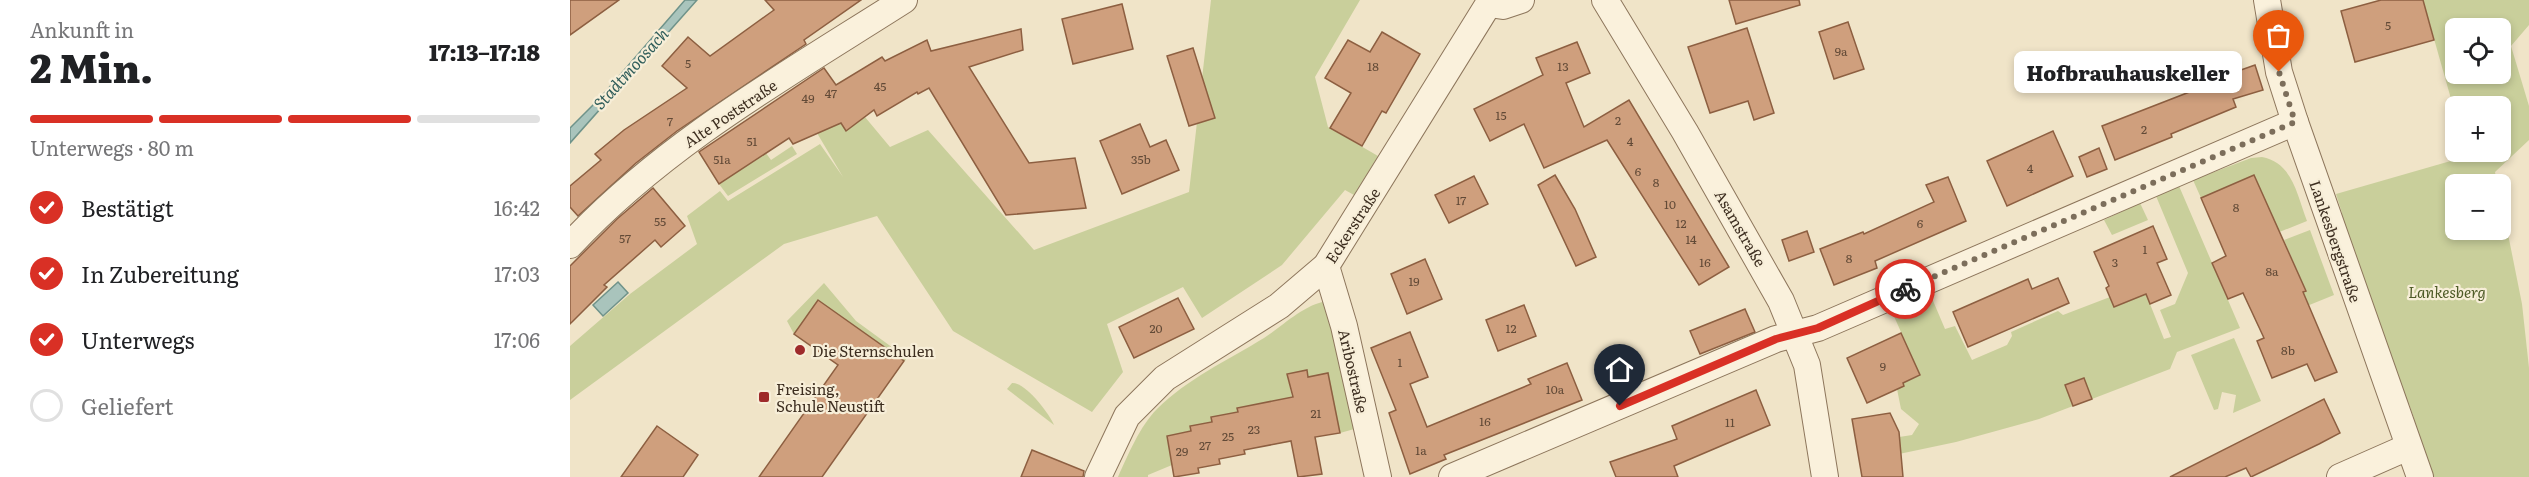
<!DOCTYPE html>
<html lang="de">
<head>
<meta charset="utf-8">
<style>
	:root { --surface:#fff; --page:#f2f2f2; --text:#202124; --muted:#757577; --line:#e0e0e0; --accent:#d93025 }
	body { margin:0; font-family:Literata,serif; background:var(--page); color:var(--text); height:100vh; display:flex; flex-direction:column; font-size:22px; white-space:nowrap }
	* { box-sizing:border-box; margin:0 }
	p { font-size:20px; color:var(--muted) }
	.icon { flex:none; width:33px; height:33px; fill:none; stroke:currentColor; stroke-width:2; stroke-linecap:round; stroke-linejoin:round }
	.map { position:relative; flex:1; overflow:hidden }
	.panel { display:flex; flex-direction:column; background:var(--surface); width:570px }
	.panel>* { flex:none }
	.controls { position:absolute; left:1875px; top:18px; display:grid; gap:12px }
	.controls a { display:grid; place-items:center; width:66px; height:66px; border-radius:9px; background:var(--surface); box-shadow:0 3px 9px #0003; font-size:30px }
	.pin { position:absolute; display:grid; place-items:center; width:51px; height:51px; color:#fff; margin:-62px -26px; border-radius:50% 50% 50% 0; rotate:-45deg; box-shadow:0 0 6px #0007 }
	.pin .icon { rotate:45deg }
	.courier { position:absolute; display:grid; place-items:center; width:60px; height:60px; margin:-30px; border:4px solid #d93025; border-radius:50%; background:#fff; color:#222; box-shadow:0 2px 8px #0007 }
	.bubble { position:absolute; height:42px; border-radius:9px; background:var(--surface); box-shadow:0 3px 9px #0003; font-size:20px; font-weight:800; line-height:42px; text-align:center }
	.overview em { font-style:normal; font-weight:800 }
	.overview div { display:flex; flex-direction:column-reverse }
	.overview { display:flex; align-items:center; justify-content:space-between; height:102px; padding:0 30px }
	h1 { font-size:39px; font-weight:800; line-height:45px }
	.bar { display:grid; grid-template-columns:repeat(4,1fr); gap:9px 6px; align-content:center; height:72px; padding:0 30px }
	.bar i { height:8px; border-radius:4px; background:var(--line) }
	.bar .selected { background:var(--accent) }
	.bar p { grid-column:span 4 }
	ol { padding:0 30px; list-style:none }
	li { display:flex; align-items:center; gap:18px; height:66px }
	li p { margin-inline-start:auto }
	li .icon { padding:6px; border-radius:50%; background:var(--accent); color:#fff; stroke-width:4 }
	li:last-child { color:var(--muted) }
	li i { width:33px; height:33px; border:3px solid var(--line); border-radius:50% }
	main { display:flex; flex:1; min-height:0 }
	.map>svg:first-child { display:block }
</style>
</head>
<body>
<main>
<section class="panel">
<div class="overview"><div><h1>2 Min.</h1><p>Ankunft in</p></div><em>17:13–17:18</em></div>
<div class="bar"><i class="selected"></i><i class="selected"></i><i class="selected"></i><i></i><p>Unterwegs · 80 m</p></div>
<ol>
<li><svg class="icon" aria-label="check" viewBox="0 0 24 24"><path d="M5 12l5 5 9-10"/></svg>Bestätigt<p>16:42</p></li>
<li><svg class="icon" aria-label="check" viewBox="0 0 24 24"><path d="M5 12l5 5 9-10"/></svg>In Zubereitung<p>17:03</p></li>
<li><svg class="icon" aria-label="check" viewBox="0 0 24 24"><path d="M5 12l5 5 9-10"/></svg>Unterwegs<p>17:06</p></li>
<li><i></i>Geliefert</li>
</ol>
</section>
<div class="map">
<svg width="1959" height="477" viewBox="0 0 1959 477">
	<rect width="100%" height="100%" fill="#f0e4c8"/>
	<g fill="#c9cf9b" fill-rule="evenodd">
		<polygon points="641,0 790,0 745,77 758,127 808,156 784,195 775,190 712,265 632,318 613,287 537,324 553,372 522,412 383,331 307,216 214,244 0,400 0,346 60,294 127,244 117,216 150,191 158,201 250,144 273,177 247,133 269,120 276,130 295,117 320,147 358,130 464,250 619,192"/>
		<path d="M1853 0H1959V25L1941 46 1959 106V140L1925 172 1927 184H1886V230H1930L1931 199 1952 304 1959 368V477H1862L1837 421 1844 418 1839 404 1832 406 1763 215 1772 213 1766 194 1898 156 1897 152H1930V106H1886L1885 113ZM1886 28H1930V74H1886Z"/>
		<polygon points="222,146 227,154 158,196 149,184 196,153 201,160"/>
		<path d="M1692 157C1723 163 1727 195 1737 221L1667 249 1654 251 1651 246 1702 224V216L1684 175 1631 198 1623 180 1681 158Z"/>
		<polygon points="1609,186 1670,328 1607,352 1600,369 1522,399 1514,379 1495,385 1503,406 1469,419 1386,442 1329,454 1291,443 1342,435 1349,424 1331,409 1327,389 1334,386 1333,383 1350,375 1323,314 1361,296 1375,329 1385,326 1402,360 1437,345 1442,336 1441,332 1488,311 1493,315 1540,297 1545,307 1576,294 1594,339 1601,337 1590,310 1605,304 1618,273 1586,196"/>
		<polygon points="1570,203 1578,220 1542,235 1534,220"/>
		<polygon points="1740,230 1764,295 1688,326 1683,315 1736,291 1714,240"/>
		<polygon points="254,283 286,321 334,356 336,360 334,361 248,300 224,334 217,321"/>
		<path d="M757 301 788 428 770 433 758 373 738 377 737 370 717 374 731 440 701 445 667 408 668 412 642 417V422L621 426V431L597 436 602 465 578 475V477H548C558 455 570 426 587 409 617 379 658 360 694 338 714 325 733 305 757 301Z"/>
		<polygon points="1664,338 1691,401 1663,413 1666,395 1652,392 1648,409 1644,410 1621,355"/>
		<path d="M442 383C455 382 479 413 484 425L437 389Z"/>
	</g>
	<g fill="#a9c4bc" stroke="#6f938a" stroke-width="1.5">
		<polygon points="115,0 127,0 0,143 0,128 30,98"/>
		<polygon points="48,282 58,293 33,316 23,305"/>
	</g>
	<g fill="#cf9f7d" stroke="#8d5f41" stroke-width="1.5">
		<polygon points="0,0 49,0 0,35"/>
		<polygon points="195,0 291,0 234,40 236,44 107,131 66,163 8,216 0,207 0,186 31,160 25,154 54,130 117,88 92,66 118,37 140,56 204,10"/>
		<polygon points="1159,0 1229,0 1230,5 1166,24"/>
		<polygon points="1811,0 1853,0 1864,40 1785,62 1771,11"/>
		<polygon points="552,4 563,49 503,64 492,19"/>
		<polygon points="1278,22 1294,69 1264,79 1249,32"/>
		<polygon points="1177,28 1204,113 1184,120 1178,101 1140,113 1118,47"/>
		<polygon points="451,29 453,50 399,67 459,163 505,158 516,208 436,215 359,88 348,94 347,92 307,116 304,110 276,131 271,123 223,144 219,138 149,184 129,152 254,68 266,85 312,57 315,61 357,40 361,51"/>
		<polygon points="812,32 850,54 816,113 812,111 792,146 760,128 781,93 755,78 778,40 800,52"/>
		<polygon points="1007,42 1020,73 996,83 1014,127 1059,100 1159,267 1129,285 1037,140 974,168 954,124 920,141 904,109 973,75 966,58"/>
		<polygon points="623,48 645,118 619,126 597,56"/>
		<polygon points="1648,62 1654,76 1685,65 1693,90 1663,99 1666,107 1601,134 1602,137 1545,160 1532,126 1622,91 1615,75"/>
		<polygon points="570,124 580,147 596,140 609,170 552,194 530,141"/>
		<polygon points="1483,131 1503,176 1437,206 1417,161"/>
		<polygon points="1529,148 1537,169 1517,177 1509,157"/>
		<polygon points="985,175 1005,209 1026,257 1006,266 968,185"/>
		<polygon points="1684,175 1736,291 1733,292 1767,372 1745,381 1737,364 1702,378 1687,341 1694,338 1673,293 1658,299 1642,263 1656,256 1631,198"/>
		<polygon points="904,176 918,204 879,223 865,195"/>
		<polygon points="1378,177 1396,221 1305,261 1307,268 1264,285 1250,249 1293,232 1294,234 1364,202 1356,185"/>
		<polygon points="83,188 115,226 91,247 85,240 34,285 37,287 0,324 0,266 47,219"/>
		<polygon points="1583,226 1597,259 1587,263 1601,295 1580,304 1576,294 1544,307 1536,288 1539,286 1524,252"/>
		<polygon points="1237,231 1244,252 1219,261 1212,240"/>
		<polygon points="855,259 872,299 837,314 821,274"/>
		<polygon points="1488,278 1499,303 1398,347 1383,312 1458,279 1462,289"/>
		<polygon points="608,298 624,329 564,358 549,327"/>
		<polygon points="248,300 334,361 252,477 189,477 268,365 224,334"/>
		<polygon points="954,305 966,336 928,351 916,320"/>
		<polygon points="1175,309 1185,332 1130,354 1120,331"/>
		<polygon points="840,332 858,377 840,384 857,427 961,384 958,379 997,363 1012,400 874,455 876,459 840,474 819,413 826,410 801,348"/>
		<polygon points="1331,333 1350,375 1333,383 1334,386 1297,403 1277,358"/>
		<polygon points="737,370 738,377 758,373 770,433 745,437 752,474 728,477 721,441 674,450 675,454 649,459 650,464 628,468 629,473 604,477 597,436 621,431 620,426 642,422 641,417 668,412 667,408 723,397 717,374"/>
		<polygon points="1514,378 1522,399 1503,406 1495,385"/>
		<polygon points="1186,390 1200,425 1104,466 1108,477 1046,477 1040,462 1107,439 1102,426"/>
		<polygon points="1754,399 1770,433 1749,444 1681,477 1676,468 1655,477 1600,477"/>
		<polygon points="1320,413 1329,432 1333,477 1292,477 1282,419"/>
		<polygon points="87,426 128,455 113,477 51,477"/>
		<polygon points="462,450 514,471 513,477 451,477"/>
	</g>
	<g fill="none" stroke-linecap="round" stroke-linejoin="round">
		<g stroke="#8d765c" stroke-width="28">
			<g id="street">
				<polyline points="1035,0 1115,132 1211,301 1237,365 1255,477"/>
				<polyline points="1697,0 1709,72 1725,122 1850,477"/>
				<polyline points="919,4 933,6 951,0"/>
				<path d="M0 245C94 144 218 74 334 0"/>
				<polyline points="756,266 774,326 808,477"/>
				<polyline points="528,477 557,416 595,378 709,306 756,266 921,0"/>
				<polyline points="882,477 1206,339 1248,328 1725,122"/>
				<polyline points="1770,477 1838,447"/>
			</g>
		</g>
		<use href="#street" stroke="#faf1dc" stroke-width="26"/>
	</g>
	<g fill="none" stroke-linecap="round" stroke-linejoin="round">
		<polyline stroke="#7c6e5b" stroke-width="6" stroke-dasharray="0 10.8" points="1335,289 1725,122 1709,72"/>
		<polyline stroke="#d93025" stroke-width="8" points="1050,406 1206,339 1248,328 1335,289"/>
	</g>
	<g fill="#9e2a2b" stroke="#f7eed8" stroke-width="2">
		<circle cx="230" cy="350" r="6"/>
		<rect x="188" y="391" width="12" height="12" rx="3"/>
	</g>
	<g text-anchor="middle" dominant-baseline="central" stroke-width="4.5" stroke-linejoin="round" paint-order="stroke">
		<g font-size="12" fill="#624a37">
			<text x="1818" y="25">5</text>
			<text x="1271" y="51">9a</text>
			<text x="118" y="63">5</text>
			<text x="803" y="66">18</text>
			<text x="993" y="66">13</text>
			<text x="310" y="86">45</text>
			<text x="261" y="93">47</text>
			<text x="238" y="98">49</text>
			<text x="931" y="115">15</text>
			<text x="1048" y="120">2</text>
			<text x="100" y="121">7</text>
			<text x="1574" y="129">2</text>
			<text x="182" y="141">51</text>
			<text x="1060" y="141">4</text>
			<text x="152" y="159">51a</text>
			<text x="571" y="159">35b</text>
			<text x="1460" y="168">4</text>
			<text x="1068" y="171">6</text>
			<text x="1086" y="182">8</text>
			<text x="891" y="200">17</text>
			<text x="1100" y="204">10</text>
			<text x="1666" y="207">8</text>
			<text x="90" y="221">55</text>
			<text x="1111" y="223">12</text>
			<text x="1350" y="223">6</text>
			<text x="55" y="238">57</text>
			<text x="1121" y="239">14</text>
			<text x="1575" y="249">1</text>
			<text x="1279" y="258">8</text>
			<text x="1135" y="262">16</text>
			<text x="1545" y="262">3</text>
			<text x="1702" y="271">8a</text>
			<text x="844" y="281">19</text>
			<text x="586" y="328">20</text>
			<text x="941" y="328">12</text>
			<text x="1718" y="350">8b</text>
			<text x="830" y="362">1</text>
			<text x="1313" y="366">9</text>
			<text x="985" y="389">10a</text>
			<text x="746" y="413">21</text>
			<text x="915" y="421">16</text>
			<text x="1160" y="422">11</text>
			<text x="684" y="429">23</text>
			<text x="658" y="436">25</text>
			<text x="635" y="445">27</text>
			<text x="851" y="450">1a</text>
			<text x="612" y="451">29</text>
		</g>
		<g font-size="15" fill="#3d2e20" stroke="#f7eed8">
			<text transform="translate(160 113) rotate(-34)">Alte Poststraße</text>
			<text transform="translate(782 225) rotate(-57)">Eckerstraße</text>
			<text transform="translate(1171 228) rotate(60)">Asamstraße</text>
			<text transform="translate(1766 241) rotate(71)">Lankesbergstraße</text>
			<text transform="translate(784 371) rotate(77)">Aribostraße</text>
		</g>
		<g font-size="15" font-style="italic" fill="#4d5a26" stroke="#f7eed8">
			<text x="1877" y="291">Lankesberg</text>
		</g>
		<g font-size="15" fill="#3d2e20" stroke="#f7eed8" text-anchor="start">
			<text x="242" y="350">Die Sternschulen</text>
			<text x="206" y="388">Freising,<tspan x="206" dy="17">Schule Neustift</tspan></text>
		</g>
		<g font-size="16" font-style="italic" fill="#2f5d5a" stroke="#f7eed8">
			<text transform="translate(60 68) rotate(-48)">Stadtmoosach</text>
		</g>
	</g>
</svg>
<div class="controls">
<a><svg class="icon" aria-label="locate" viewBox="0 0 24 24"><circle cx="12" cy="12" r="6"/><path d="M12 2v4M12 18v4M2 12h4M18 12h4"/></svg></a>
<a>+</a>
<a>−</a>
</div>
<div class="pin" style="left:1709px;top:72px;background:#ea580c"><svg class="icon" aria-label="bag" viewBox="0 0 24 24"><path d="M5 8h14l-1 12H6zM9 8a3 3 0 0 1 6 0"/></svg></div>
<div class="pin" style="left:1050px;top:406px;background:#1f2937"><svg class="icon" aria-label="home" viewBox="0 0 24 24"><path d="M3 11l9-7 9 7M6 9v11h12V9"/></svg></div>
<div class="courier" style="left:1335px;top:289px"><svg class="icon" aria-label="bike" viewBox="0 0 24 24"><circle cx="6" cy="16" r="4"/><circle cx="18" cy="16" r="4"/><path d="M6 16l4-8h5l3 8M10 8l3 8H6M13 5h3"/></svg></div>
<div class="bubble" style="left:1444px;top:51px;width:228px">Hofbrauhauskeller</div>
</div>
</main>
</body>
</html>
